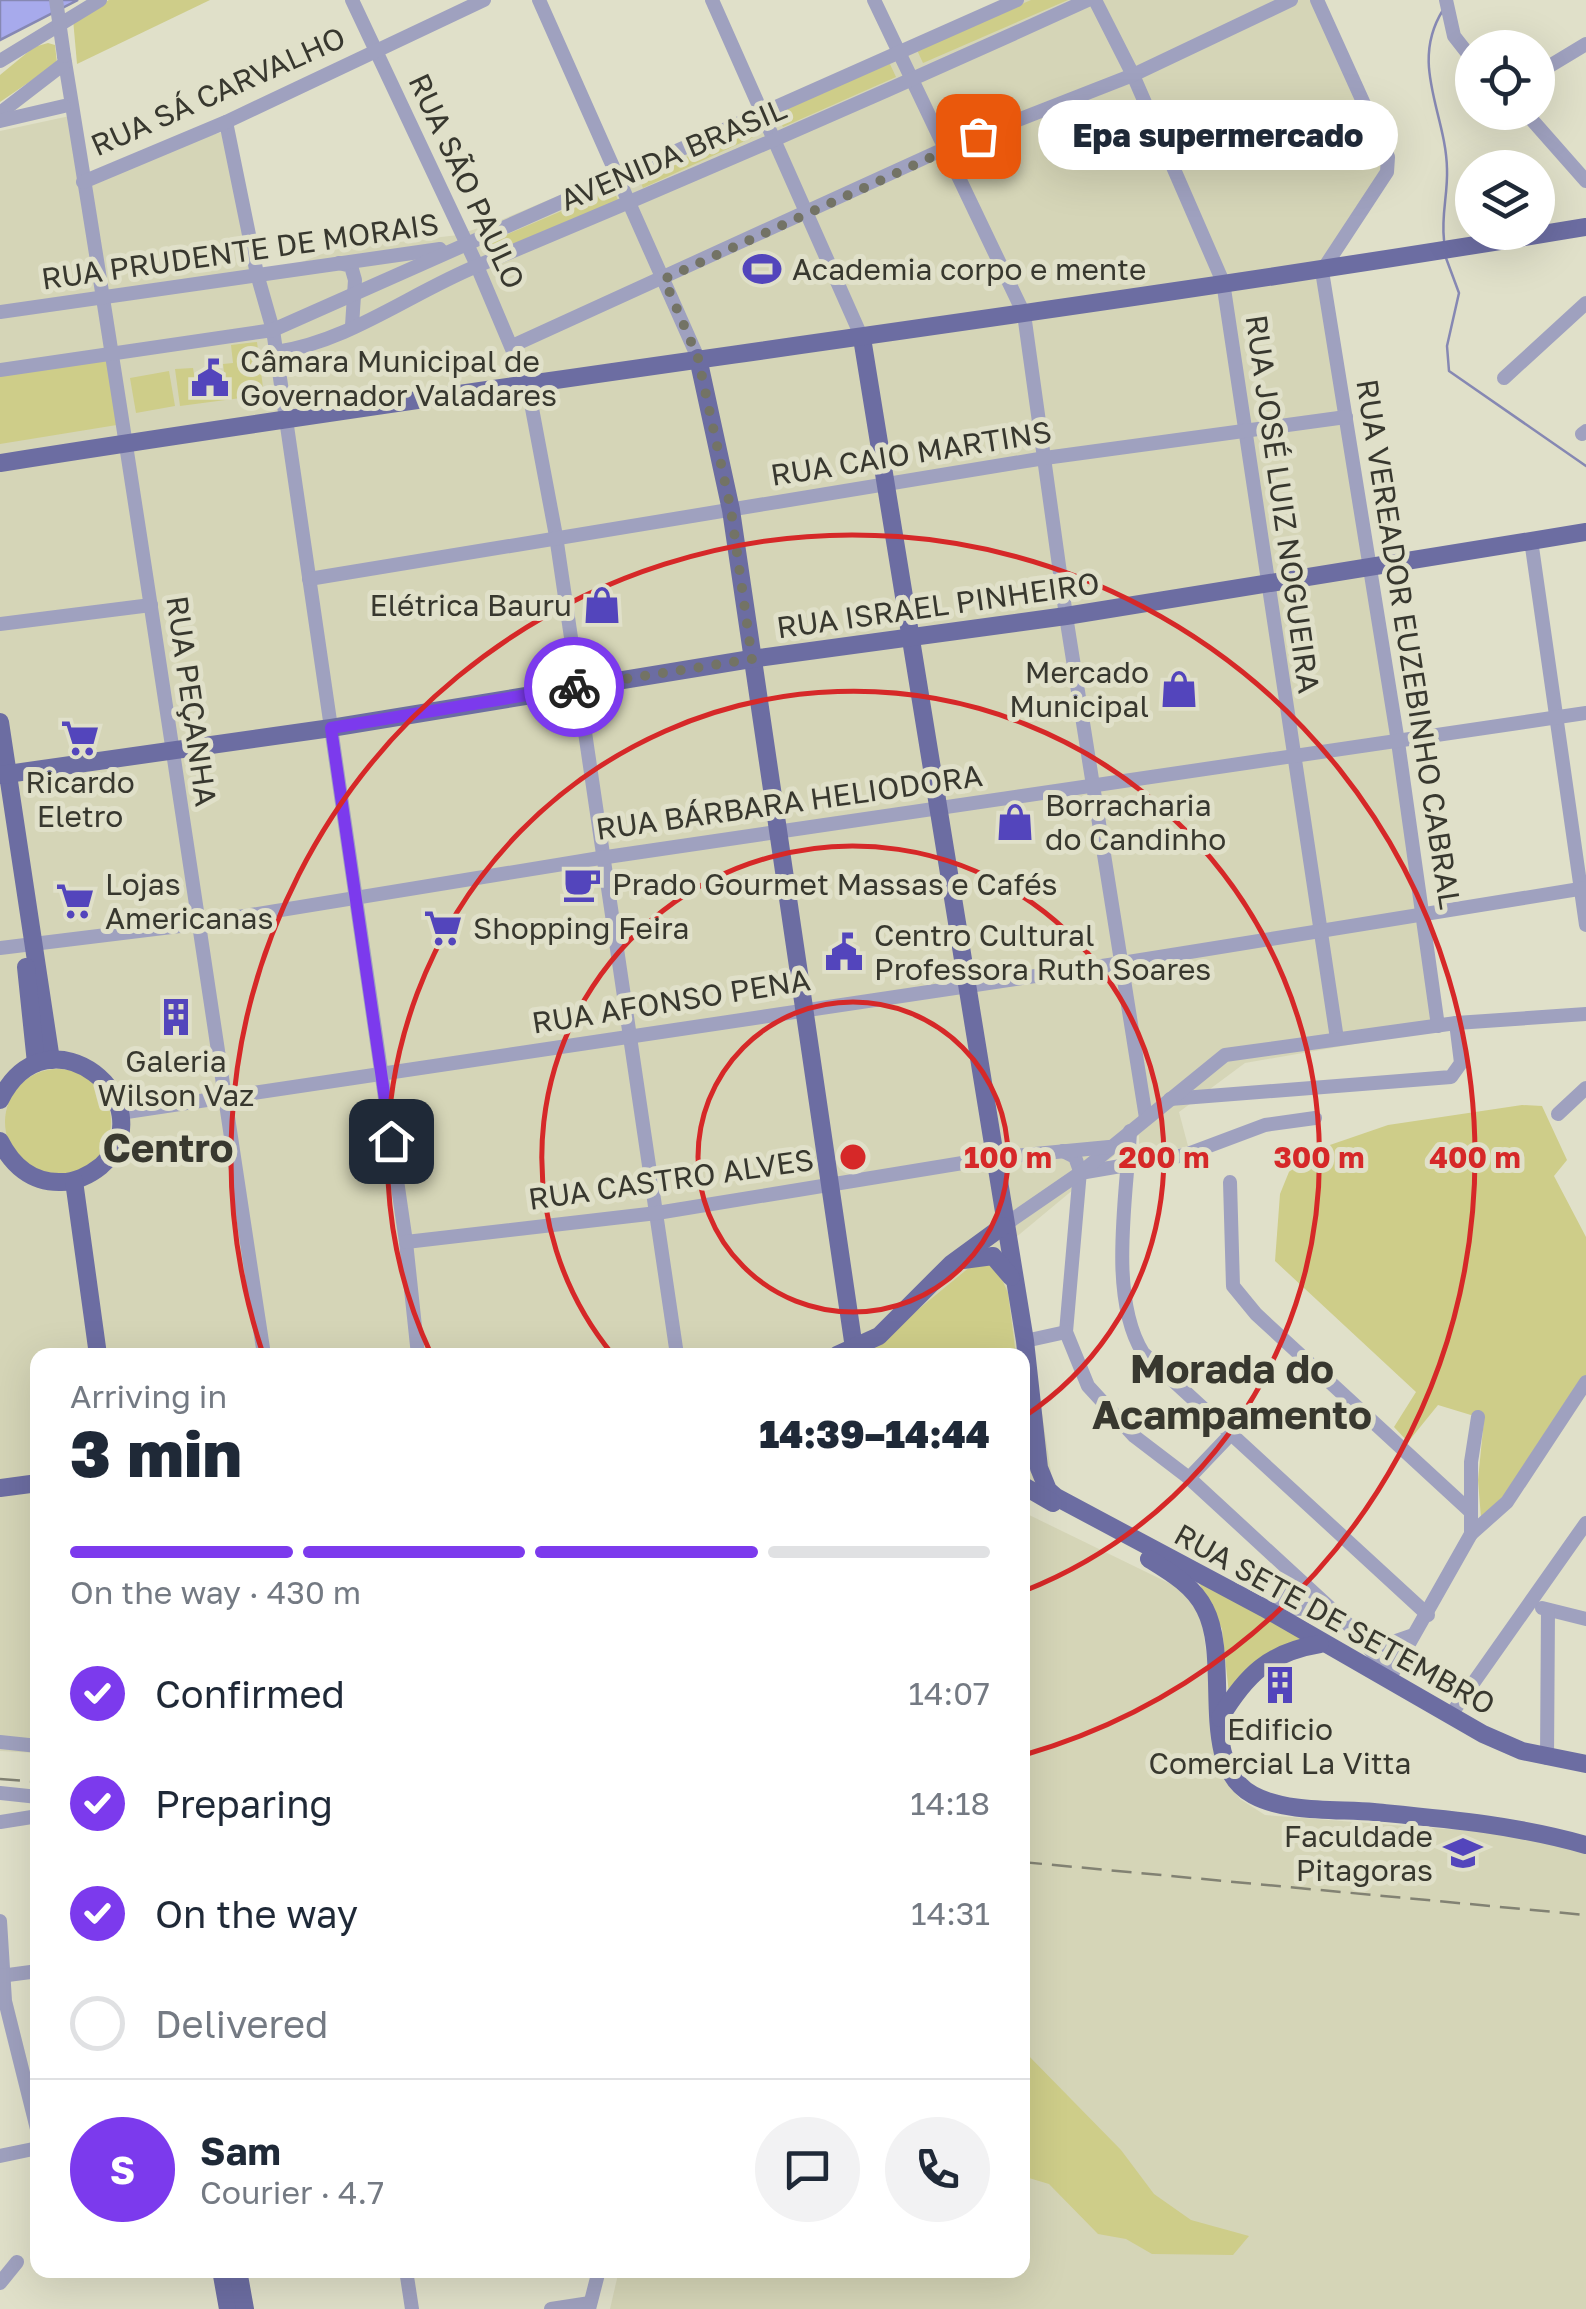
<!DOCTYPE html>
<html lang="en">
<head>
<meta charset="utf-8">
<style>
	:root { --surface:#fff; --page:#f2f2f3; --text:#1f2937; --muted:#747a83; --line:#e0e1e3; --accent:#7c3aed }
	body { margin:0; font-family:"Golos Text",sans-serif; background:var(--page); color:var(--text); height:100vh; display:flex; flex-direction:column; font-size:38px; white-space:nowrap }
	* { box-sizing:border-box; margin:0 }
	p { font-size:32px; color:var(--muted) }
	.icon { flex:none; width:55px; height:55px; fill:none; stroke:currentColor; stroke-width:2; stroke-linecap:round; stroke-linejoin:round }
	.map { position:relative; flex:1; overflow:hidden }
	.drawer { position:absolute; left:30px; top:1348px; width:1000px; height:930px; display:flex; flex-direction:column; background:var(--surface); border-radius:20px; box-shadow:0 10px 40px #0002 }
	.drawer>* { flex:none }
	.tools { position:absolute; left:1455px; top:30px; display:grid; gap:20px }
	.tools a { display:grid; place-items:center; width:100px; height:100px; border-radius:50%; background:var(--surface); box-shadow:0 10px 40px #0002; font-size:50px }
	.pin { position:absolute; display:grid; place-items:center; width:85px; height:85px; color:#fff; margin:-42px; border-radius:20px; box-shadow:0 5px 15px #0006 }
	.courier { position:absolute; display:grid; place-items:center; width:100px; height:100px; margin:-50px; border:8px solid #7c3aed; border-radius:50%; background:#fff; color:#222; box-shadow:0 2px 12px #0007 }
	.bubble { position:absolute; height:70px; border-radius:35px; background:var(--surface); box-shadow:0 10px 40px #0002; font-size:32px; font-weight:800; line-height:70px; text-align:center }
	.headline em { font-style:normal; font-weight:800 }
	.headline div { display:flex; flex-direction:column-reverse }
	.headline { display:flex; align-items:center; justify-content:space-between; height:170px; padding:0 40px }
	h1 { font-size:65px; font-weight:800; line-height:75px }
	.bar { display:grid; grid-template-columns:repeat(4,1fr); gap:15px 10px; align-content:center; height:120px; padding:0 40px }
	.bar i { height:12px; border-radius:8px; background:var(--line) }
	.bar .active { background:var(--accent) }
	.bar p { grid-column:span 4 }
	.line { display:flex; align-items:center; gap:25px; padding:0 40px; border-top:2px solid var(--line) }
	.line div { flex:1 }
	.round { display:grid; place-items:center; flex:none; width:105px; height:105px; border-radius:52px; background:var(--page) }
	ol { padding:0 40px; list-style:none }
	li { display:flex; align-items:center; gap:30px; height:110px }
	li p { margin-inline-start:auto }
	li .icon { padding:10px; border-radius:50%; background:var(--accent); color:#fff; stroke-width:4 }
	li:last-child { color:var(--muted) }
	li i { width:55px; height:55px; border:5px solid var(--line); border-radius:50% }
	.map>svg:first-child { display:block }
</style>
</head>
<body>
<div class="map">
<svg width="1586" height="2309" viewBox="0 0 1586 2309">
	<rect width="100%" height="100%" fill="#e0e0c9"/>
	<g fill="#d5d5b7">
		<polygon points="1020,0 1313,0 1384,164 1318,275 1440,1029 1245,1063 1179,1112 1188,1146 1151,1156 1139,1147 1139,1135 1015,1238 1053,1485 1023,1503 1022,1355 38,1355 37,1753 0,1751 0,131 79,114 89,173 222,132 254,281 332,250 458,235 501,220"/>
		<polygon points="1023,1512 1177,1587 1201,1613 1222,1774 1240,1799 1265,1815 1485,1832 1548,1840 1586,1852 1586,2309 610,2309 619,2270 1022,2270"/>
	</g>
	<g fill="#cecd89">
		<polygon points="109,0 210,0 77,64 73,19"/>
		<polygon points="1031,0 1068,0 923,63 917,50"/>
		<polygon points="48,43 55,45 57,63 0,102 0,75 34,47"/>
		<polygon points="889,62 896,77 783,127 776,113"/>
		<polygon points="754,126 758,135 643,188 639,179"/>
		<polygon points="613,189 618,200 487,257 482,245"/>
		<polygon points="257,342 264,395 180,406 175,369 193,368 197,392 226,389 223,364 233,363 231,345"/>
		<polygon points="112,353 123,424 0,444 0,371"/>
		<polygon points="169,371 175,406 136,413 130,378"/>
		<circle cx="58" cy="1122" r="53"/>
		<polygon points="1522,1105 1542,1106 1567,1160 1554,1176 1586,1237 1586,1382 1530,1470 1481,1518 1478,1480 1484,1419 1438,1405 1408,1442 1394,1427 1416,1392 1275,1261 1280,1194 1295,1157 1388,1125"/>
		<polygon points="976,1262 994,1262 1008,1293 1016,1355 870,1355 876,1344"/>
		<path d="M1197 1579 1307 1640C1270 1646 1249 1663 1229 1694L1222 1629Z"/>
		<polygon points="1022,2049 1121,2150 1154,2194 1191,2220 1249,2236 1233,2255 1152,2254 1126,2239 1098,2234 1049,2184 1029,2178 1023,2168"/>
	</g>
	<polygon fill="#a7aaec" stroke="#8688b3" stroke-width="2.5" points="0,0 78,0 0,40"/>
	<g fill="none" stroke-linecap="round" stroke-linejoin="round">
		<g stroke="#8688b3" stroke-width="2.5">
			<path d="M1443 10C1409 64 1446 113 1447 169 1448 194 1441 215 1444 240"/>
			<polyline points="1446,258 1459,293 1447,346 1449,371 1586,466"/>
		</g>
		<g stroke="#9fa1bf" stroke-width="14">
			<polyline points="352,0 474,259 528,387 556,536 677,1355"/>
			<polyline points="539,0 698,358"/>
			<polyline points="712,0 862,338"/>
			<polyline points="874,0 1024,314 1066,616 1146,1118"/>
			<polyline points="1095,0 1133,75 1223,282 1337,1039"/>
			<polyline points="1317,0 1388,157 1387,172 1322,271 1398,742 1438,1026"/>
			<polyline points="1446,0 1454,36 1472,59"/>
			<path d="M64 56C135 488 198 922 264 1355"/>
			<polyline points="0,61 100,0"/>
			<polyline points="1538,73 1586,44"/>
			<polyline points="1525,112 1586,181"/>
			<polyline points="0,113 65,63"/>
			<polyline points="0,121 64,106"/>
			<polyline points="226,122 257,274 273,330 406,1242 418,1355"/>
			<polyline points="83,182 226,122 484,0"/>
			<polyline points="339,263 351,266 355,280 352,326"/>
			<polyline points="0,312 440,249"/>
			<polyline points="512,346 946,148 1133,75 1291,0"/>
			<path d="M276 352C348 342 411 293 477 266 682 181 886 92 1088 0"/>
			<polyline points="0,370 273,330 1017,0"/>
			<polyline points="1504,378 1586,303"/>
			<polyline points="1582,434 1586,431"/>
			<polyline points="1531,540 1586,925"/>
			<polyline points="309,579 1045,458 1346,417"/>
			<polyline points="0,624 151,605"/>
			<polyline points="0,948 196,924 600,858 1586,713"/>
			<polyline points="1170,1099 1451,1077 1461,1063 1456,1023"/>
			<polyline points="120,1113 1122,963 1586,888"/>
			<polyline points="1558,1114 1586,1088"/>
			<path d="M1130 1131C1127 1196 1108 1296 1143 1353L1428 1615"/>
			<polyline points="1063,1151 1075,1157 1080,1171 1066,1332 1088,1386 1134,1436 1189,1478 1353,1629 1391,1675"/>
			<polyline points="1080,1173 1185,1155 1265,1125 1315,1118"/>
			<polyline points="1230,1182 1233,1286 1256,1314 1471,1512"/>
			<polyline points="1003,1226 1080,1173 1225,1055 1456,1023 1586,1014"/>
			<polyline points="406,1242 657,1213 993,1158 1109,1147"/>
			<polyline points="1025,1341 1066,1332"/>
			<polyline points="1189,1478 1230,1435"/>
			<polyline points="1471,1534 1507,1502 1586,1382"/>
			<polyline points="1280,1605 1291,1585 1286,1568"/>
			<polyline points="1264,1608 1312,1609 1337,1620"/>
			<polyline points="1542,1608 1586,1619"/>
			<polyline points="1360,1633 1384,1645 1413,1635"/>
			<polyline points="1389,1679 1471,1534 1471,1462 1478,1417"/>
			<polyline points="1450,1716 1586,1523"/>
			<polyline points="0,1742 38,1746"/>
			<polyline points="1547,1758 1548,1610"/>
			<polyline points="0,1793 38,1797"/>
			<polyline points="0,1822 38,1816"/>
			<polyline points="0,1921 5,2001 38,2133"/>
			<polyline points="0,1976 38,1971"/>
			<polyline points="0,2156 38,2148"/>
			<polyline points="406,2270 412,2309"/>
			<polyline points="0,2283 17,2262"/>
			<polyline points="551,2309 590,2303"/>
			<polyline points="589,2309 599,2270"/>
		</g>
		<g stroke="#6c6da2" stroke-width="18">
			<polyline points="862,338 1025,1341 1039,1468 1048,1490 1056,1497 1264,1608 1483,1734 1522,1751 1586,1764"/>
			<polyline points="698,358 731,510 855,1355"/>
			<path d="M0 463C528 379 1059 314 1586 227"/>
			<polyline points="0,722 51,1060"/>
			<polyline points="0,775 331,728 751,659 1066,616 1586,532"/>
			<polyline points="26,967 36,1063"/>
			<path d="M0 1100C48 1003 169 1103 101 1166 90 1175 74 1183 59 1182 31 1182 12 1165 0 1141"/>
			<polyline points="74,1181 98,1355"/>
			<polyline points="963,1260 993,1256 1011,1277"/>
			<polyline points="837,1355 879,1336 951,1264 1003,1226"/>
			<polyline points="1022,1485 1053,1503"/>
			<polyline points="0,1488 38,1483"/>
			<path d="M1149 1559C1170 1572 1194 1586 1205 1609 1232 1661 1196 1765 1253 1795 1286 1813 1337 1809 1374 1812 1446 1819 1516 1825 1586 1845"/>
			<path d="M1220 1718C1246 1675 1269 1652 1320 1644"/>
			<polyline points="221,2270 228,2309"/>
			<polyline points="238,2270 245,2309"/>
		</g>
		<g stroke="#828273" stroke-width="2.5" stroke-dasharray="20 10" stroke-linecap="butt">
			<polyline points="0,1779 38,1782"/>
			<polyline points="1022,1862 1586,1915"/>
		</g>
		<polyline stroke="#9fa1bf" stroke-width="14" points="56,0 64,56"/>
	</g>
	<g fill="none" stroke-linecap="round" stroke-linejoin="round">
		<polyline stroke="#737365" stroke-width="10" stroke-dasharray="0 18" points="574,687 752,659 731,510 698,358 664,279 978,136"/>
		<polyline stroke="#7c3aed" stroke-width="12" points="391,1141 331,728 574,687"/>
	</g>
	<g fill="none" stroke="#d62828" stroke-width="5">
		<circle cx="853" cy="1157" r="155"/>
		<path d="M613 1355A311 311 0 1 1 1025 1416"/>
		<path d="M431 1354A466 466 0 1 1 1024 1591"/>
		<path d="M263 1354A622 622 0 1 1 1024 1755"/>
	</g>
	<defs>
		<g id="stadium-bare" transform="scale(3)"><path d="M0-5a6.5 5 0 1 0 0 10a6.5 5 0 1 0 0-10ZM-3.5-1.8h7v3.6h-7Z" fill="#5345bc" stroke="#e0e0c9" stroke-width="2.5" paint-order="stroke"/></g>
		<g id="civic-bare" transform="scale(3)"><path d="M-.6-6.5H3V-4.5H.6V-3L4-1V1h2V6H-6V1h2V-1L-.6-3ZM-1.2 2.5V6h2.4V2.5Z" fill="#5345bc" stroke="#e0e0c9" stroke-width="2.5" paint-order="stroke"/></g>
		<g id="shop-bare" transform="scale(3)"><path d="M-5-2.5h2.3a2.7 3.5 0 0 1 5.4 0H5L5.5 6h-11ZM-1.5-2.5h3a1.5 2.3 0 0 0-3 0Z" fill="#5345bc" stroke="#e0e0c9" stroke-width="2.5" paint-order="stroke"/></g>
		<g id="supermarket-bare" transform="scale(3)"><path d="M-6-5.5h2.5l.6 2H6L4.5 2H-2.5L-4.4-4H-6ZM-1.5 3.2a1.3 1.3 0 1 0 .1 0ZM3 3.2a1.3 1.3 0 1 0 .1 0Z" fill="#5345bc" stroke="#e0e0c9" stroke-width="2.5" paint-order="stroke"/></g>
		<g id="cafe-bare" transform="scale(3)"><path d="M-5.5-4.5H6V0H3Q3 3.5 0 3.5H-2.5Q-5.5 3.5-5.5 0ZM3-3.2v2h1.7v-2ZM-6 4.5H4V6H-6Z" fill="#5345bc" stroke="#e0e0c9" stroke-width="2.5" paint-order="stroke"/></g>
		<g id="building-bare" transform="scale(3)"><path d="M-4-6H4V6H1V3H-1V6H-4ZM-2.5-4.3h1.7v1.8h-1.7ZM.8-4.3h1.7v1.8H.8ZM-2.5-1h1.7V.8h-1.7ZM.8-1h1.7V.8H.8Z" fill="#5345bc" stroke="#e0e0c9" stroke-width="2.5" paint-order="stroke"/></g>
		<g id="university-bare" transform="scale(3)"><path d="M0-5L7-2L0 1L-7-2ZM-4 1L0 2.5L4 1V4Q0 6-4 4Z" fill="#5345bc" stroke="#e0e0c9" stroke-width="2.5" paint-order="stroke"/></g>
	</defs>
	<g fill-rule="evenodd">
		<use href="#stadium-bare" x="762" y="269"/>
		<use href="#civic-bare" x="210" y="378"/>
		<use href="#shop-bare" x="602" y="605"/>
		<use href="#shop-bare" x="1179" y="689"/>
		<use href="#supermarket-bare" x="80" y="738"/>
		<use href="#shop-bare" x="1015" y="822"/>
		<use href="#cafe-bare" x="582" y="884"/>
		<use href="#supermarket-bare" x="75" y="901"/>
		<use href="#supermarket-bare" x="443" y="928"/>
		<use href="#civic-bare" x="844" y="952"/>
		<use href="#building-bare" x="176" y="1017"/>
		<use href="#building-bare" x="1280" y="1685"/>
		<use href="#university-bare" x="1463" y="1853"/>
	</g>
	<g text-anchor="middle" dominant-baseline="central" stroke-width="10" stroke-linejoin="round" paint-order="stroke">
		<g font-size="30" fill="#38382f" stroke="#e0e0c9">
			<text transform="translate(218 91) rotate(-24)">RUA SÁ CARVALHO</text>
			<text transform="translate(673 154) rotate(-23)">AVENIDA BRASIL</text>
			<text transform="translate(467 181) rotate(65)">RUA SÃO PAULO</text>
			<text transform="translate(240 251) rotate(-8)">RUA PRUDENTE DE MORAIS</text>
			<text transform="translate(911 453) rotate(-9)">RUA CAIO MARTINS</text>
			<text transform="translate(1283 504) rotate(82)">RUA JOSÉ LUIZ NOGUEIRA</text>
			<text transform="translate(938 605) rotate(-8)">RUA ISRAEL PINHEIRO</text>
			<text transform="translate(1409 644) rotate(81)">RUA VEREADOR EUZEBINHO CABRAL</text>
			<text transform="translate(192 701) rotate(82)">RUA PEÇANHA</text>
			<text transform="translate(789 802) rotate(-8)">RUA BÁRBARA HELIODORA</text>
			<text transform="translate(671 1001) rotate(-9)">RUA AFONSO PENA</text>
			<text transform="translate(671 1179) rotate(-8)">RUA CASTRO ALVES</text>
			<text transform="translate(1335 1619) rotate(29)">RUA SETE DE SETEMBRO</text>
		</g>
		<g font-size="30" fill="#38382f" stroke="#e0e0c9" text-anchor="start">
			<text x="792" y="269">Academia corpo e mente</text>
			<text x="240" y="361">Câmara Municipal de<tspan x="240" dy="34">Governador Valadares</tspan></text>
			<text x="572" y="605" text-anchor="end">Elétrica Bauru</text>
			<text x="1149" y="672" text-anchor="end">Mercado<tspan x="1149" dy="34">Municipal</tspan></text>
			<text x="80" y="782" text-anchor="middle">Ricardo<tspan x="80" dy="34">Eletro</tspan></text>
			<text x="1045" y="805">Borracharia<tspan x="1045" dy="34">do Candinho</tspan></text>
			<text x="105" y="884">Lojas<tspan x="105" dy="34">Americanas</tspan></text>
			<text x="612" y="884">Prado Gourmet Massas e Cafés</text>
			<text x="473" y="928">Shopping Feira</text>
			<text x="874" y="935">Centro Cultural<tspan x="874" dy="34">Professora Ruth Soares</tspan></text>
			<text x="176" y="1061" text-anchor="middle">Galeria<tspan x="176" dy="34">Wilson Vaz</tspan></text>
			<text x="1280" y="1729" text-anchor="middle">Edificio<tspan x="1280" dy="34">Comercial La Vitta</tspan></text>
			<text x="1433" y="1836" text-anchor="end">Faculdade<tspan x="1433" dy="34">Pitagoras</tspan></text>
		</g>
		<g font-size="40" font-weight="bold" fill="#38382f" stroke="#e0e0c9">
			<text x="168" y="1147">Centro</text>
			<text x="1232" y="1368">Morada do<tspan x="1232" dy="46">Acampamento</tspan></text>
		</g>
	</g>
	<circle cx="853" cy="1157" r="15" fill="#d62828" stroke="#e0e0c9" stroke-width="5"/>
	<g font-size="30" text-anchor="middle" font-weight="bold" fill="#d62828" stroke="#e0e0c9" stroke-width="10" stroke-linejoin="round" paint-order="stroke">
		<text x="1008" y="1168">100 m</text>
		<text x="1164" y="1168">200 m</text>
		<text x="1319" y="1168">300 m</text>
		<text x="1475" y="1168">400 m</text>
	</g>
</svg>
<div class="tools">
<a><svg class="icon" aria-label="locate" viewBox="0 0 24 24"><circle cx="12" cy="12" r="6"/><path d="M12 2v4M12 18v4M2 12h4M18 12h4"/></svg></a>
<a><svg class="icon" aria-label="layers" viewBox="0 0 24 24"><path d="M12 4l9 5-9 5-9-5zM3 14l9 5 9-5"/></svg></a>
</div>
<div class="pin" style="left:978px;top:136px;background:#ea580c"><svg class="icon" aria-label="bag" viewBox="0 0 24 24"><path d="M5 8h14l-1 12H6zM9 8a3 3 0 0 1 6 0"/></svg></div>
<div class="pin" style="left:391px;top:1141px;background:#1f2937"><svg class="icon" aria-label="home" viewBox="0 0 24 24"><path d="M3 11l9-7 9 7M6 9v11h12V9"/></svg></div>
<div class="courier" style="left:574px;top:687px"><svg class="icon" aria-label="bike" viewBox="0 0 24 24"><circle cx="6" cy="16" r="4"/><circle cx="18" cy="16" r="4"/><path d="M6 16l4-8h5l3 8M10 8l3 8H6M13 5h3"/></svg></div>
<div class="bubble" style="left:1038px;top:100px;width:360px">Epa supermercado</div>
<section class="drawer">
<div class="headline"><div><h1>3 min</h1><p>Arriving in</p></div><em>14:39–14:44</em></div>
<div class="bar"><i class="active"></i><i class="active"></i><i class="active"></i><i></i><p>On the way · 430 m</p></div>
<ol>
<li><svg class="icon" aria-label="check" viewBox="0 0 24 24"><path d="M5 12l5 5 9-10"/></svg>Confirmed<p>14:07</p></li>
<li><svg class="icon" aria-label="check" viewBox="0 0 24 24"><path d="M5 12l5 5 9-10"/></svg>Preparing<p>14:18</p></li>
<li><svg class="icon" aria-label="check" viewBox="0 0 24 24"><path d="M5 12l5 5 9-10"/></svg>On the way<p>14:31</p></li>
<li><i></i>Delivered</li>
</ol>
<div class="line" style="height:180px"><b class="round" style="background:var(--accent);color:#fff">S</b><div><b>Sam</b><p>Courier · 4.7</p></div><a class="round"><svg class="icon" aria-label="chat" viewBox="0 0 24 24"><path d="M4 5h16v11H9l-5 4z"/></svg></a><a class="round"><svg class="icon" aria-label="phone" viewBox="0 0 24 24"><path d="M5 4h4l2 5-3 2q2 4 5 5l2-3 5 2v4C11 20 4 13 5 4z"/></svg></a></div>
</section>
</div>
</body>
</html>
